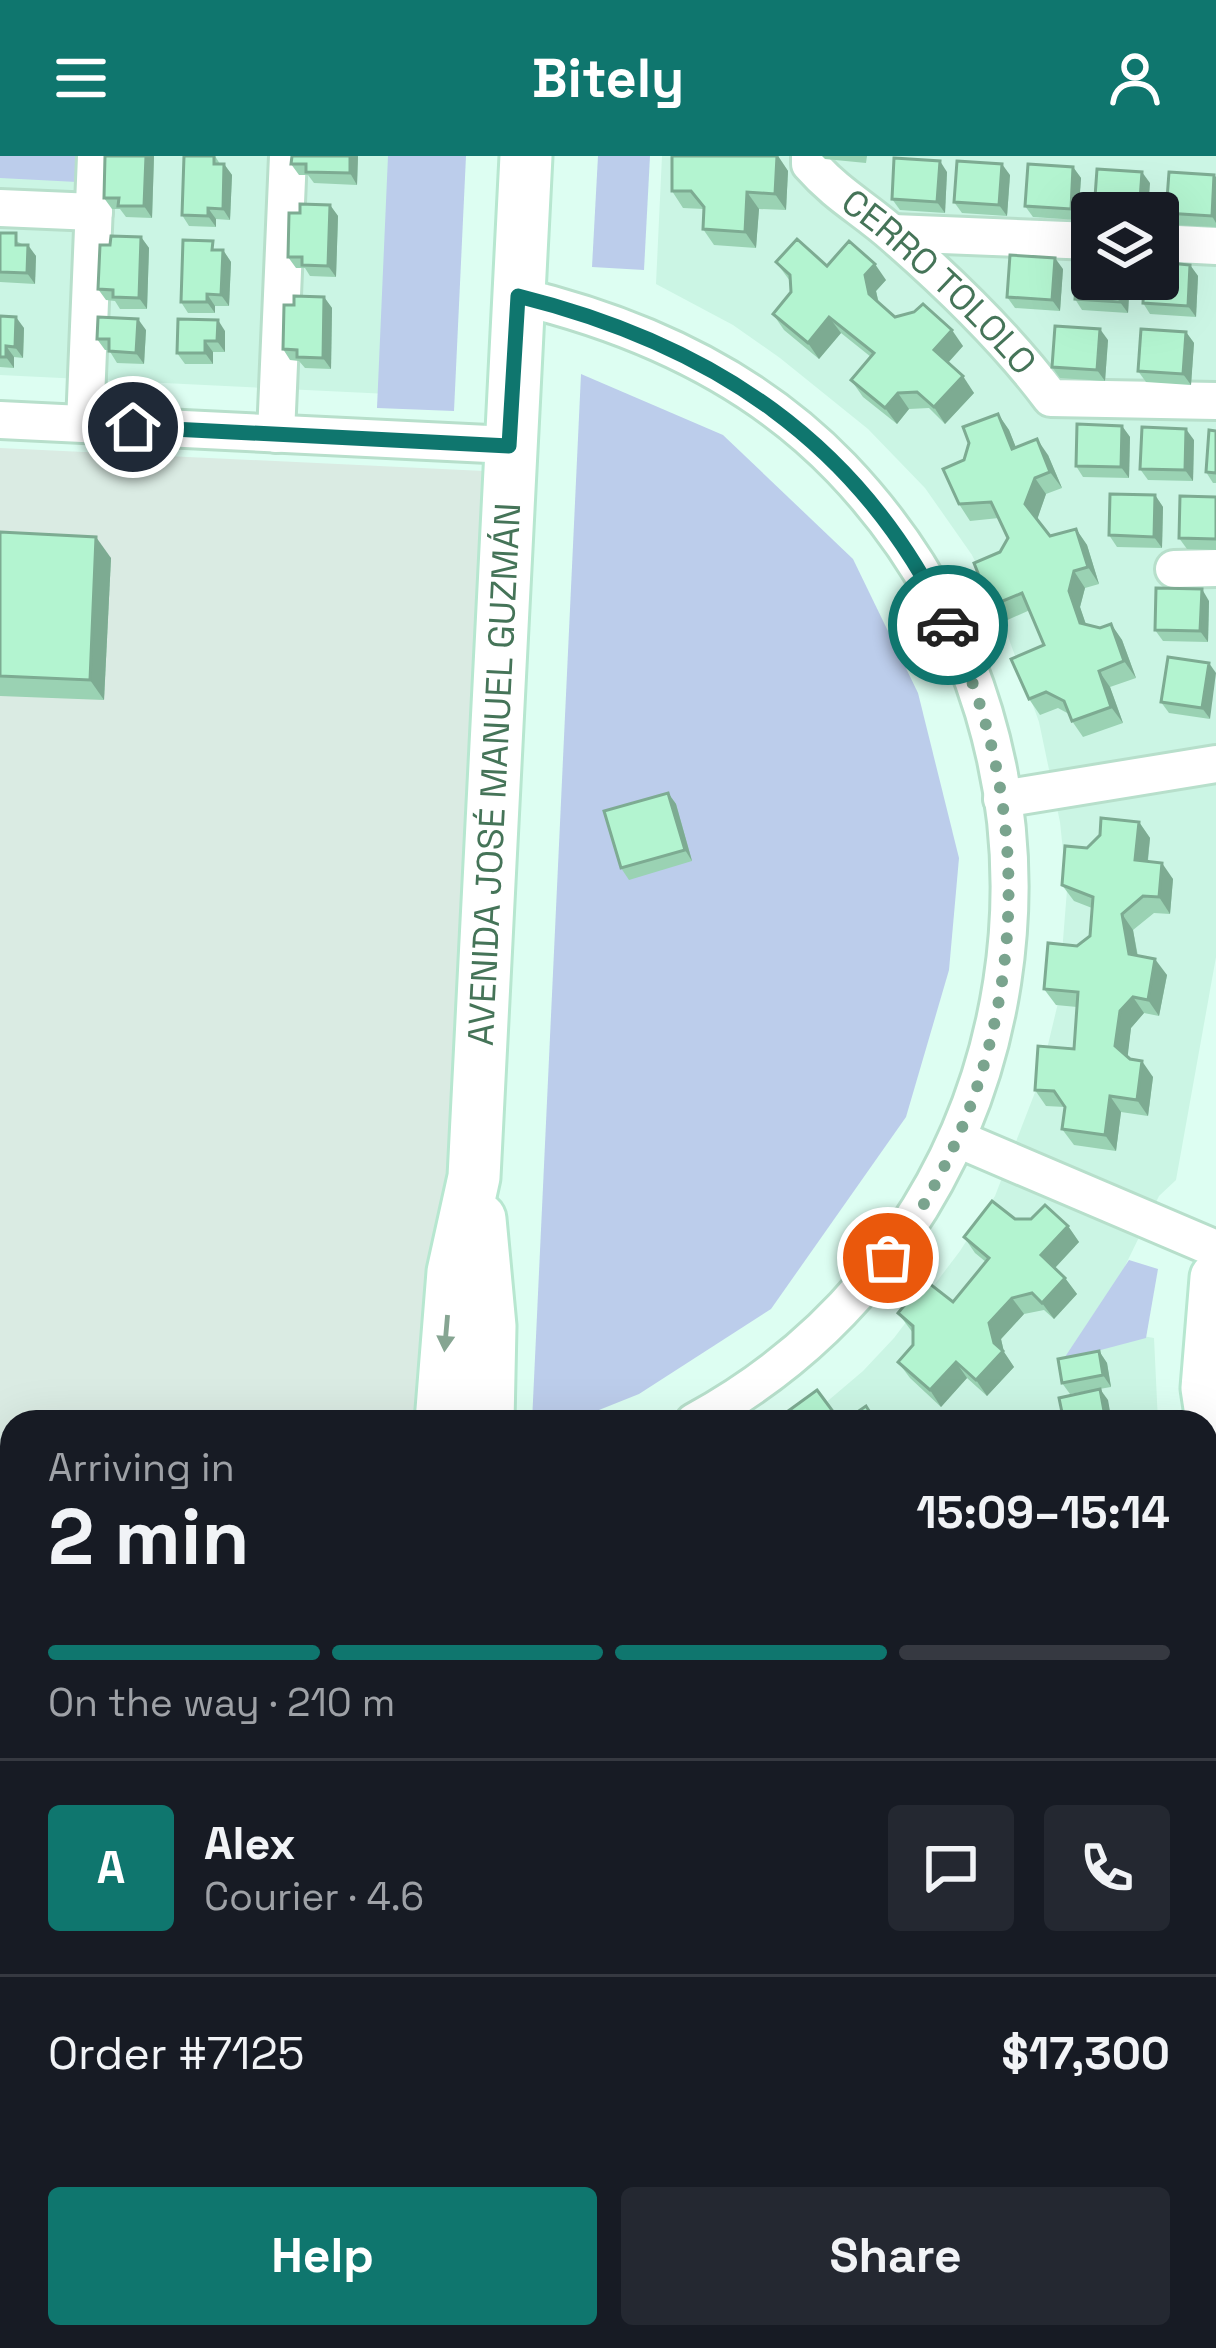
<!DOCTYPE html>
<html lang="en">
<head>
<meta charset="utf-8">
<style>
	:root { --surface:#171b24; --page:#242831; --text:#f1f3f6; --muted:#9ea1a6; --line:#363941; --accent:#0f766e }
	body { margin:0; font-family:"Space Grotesk",sans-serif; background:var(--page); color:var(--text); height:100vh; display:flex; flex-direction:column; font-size:45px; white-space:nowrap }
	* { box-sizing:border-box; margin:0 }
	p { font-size:39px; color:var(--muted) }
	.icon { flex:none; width:66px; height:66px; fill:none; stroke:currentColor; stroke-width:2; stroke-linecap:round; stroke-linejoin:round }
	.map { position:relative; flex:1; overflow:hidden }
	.details { position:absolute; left:0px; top:1254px; width:1218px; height:939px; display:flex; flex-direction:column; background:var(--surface); border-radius:36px 36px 0 0; box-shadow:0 12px 48px #0002 }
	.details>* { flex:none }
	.controls { position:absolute; left:1071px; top:36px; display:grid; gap:24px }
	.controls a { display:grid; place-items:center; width:108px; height:108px; border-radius:12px; background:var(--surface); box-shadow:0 12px 48px #0002; font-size:60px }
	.pin { position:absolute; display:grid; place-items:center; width:102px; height:102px; color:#fff; margin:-51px; border:6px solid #fff; border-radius:50%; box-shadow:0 3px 12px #0007 }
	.courier { position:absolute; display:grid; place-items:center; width:120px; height:120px; margin:-60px; border:9px solid #0f766e; border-radius:50%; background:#fff; color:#222; box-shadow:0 3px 15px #0007 }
	.headline em { font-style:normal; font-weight:700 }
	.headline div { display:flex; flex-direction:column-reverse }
	.headline { display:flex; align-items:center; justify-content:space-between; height:204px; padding:0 48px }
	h1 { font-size:78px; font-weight:700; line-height:90px }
	.bar { display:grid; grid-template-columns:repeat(4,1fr); gap:18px 12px; align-content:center; height:144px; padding:0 48px }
	.bar i { height:15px; border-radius:9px; background:var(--line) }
	.bar .selected { background:var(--accent) }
	.bar p { grid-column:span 4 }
	.line { display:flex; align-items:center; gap:30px; padding:0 48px; border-top:3px solid var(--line) }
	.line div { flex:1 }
	.round { display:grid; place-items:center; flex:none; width:126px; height:126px; border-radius:12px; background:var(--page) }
	.action { display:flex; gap:24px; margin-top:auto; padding:24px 48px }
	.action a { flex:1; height:138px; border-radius:12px; background:var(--accent); color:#fff; font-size:48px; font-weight:700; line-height:138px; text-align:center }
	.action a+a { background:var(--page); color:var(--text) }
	header { display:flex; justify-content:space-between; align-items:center; height:156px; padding:0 48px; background:var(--accent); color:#fff; font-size:54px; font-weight:700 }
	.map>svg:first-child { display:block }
</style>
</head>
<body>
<header><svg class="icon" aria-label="menu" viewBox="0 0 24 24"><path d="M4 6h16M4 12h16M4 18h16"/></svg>Bitely<svg class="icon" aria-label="person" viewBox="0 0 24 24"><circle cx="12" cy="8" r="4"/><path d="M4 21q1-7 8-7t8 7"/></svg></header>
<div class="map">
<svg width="1216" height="2192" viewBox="0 0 1216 2192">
	<rect width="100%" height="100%" fill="#ddfef2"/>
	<g fill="#cbf5e4" fill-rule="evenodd">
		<polygon points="0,0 402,0 389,238 0,219"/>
		<path d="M662 0H1216V801L1176 1024 1159 1040 1095 1172 1154 1182 1158 1266H803L863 1215 894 1182 960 1095 995 1040 1039 926 1058 847 1067 734 1060 666 1039 566 998 453 972 399 925 332 868 273 780 202 733 169 656 128ZM1092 57H1158V123H1092Z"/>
		<polygon points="1206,1402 1216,1423 1216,2192 559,2192 560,2181 1206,2181"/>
	</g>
	<polygon fill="#daebe3" points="0,292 484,315 436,1266 12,1266 12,2181 390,2181 389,2192 0,2192"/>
	<g fill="#bccdeb">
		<polygon points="0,0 79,0 77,26 0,22"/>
		<polygon points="388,0 466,0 454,255 377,252"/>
		<polygon points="598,0 650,0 644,114 592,111"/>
		<polygon points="581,218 723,279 853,403 918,537 959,702 949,814 906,961 771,1153 639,1238 569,1266 532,1266"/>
		<polygon points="1129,1104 1158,1113 1146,1182 1063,1204"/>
	</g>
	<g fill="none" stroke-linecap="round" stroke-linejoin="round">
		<g stroke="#b7dfcb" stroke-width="42">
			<g id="street">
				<path id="s1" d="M810 0V8C838 40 865 53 895 80 951 129 1007 183 1051 242L1216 245"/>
				<polyline points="0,52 94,56"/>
				<polyline points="893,77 1092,85"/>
				<polyline points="1158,87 1216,90"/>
				<path d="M518 140C639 169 753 220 841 312 1117 600 1044 1076 694 1266"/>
				<polyline points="0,264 509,289"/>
				<polyline points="85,268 96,0"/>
				<polyline points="276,278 288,0"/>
				<polyline points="1174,413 1216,412"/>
				<polyline points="1002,643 1216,608"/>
				<polyline points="958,983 1216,1093"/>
				<polyline points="1206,1362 1216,1356"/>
				<polyline points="1206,1718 1216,1733"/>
				<polyline points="1206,1789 1216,1789"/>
				<polyline points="1206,1883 1216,1864"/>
				<polyline points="981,2192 981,2181"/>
			</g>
		</g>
		<g stroke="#b7e7d0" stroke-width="57">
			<g id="secondary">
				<polyline points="480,1063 490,1170 488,1266"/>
				<polyline points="1216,1122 1207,1232 1216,1292"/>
				<path id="s2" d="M441 1266 453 1116 474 1021 526 0"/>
				<polyline points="417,2192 417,2181"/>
			</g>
		</g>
		<use href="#street" stroke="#fff" stroke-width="36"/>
		<use href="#secondary" stroke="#fff" stroke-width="51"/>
	</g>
	<g fill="#9ad2b3">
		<polygon points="105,0 154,0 152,62 126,61 120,53 112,53 104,42"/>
		<polygon points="184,0 215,0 220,8 224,8 232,19 230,64 216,63 216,71 189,70 182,59"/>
		<polygon points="358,0 357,29 314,27 308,19 299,19 291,8"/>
		<polygon points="778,0 788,15 786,54 759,53 756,92 714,89 703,73 704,53 683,52 672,35"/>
		<polygon points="822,0 867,0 866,7 825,3"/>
		<polygon points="1073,11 1081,22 1078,64 1033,61 1025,50"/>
		<polygon points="947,16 945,57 900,54 892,43"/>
		<polygon points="1010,19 1007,60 962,57 954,46"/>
		<polygon points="1216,21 1216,71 1174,69 1166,57"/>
		<polygon points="330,49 338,60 336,121 310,120 305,112 296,112 288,101 300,57"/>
		<polygon points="0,77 24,89 36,100 35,128 0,126"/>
		<polygon points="141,81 149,92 147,153 120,153 115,145 106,144 98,133 110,89"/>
		<polygon points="219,94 223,94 231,106 229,150 215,150 215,157 188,157 181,146"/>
		<polygon points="776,106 827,110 886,124 876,135 879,147 895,161 963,190 948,207 974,237 945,268 929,252 909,253 897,268 863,241 851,224 871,201 841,177 819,203 784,174 773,158 791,136 790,125"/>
		<polygon points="1190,109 1198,120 1196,161 1150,158 1143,147"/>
		<polygon points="1063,113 1060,155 1015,152 1007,141"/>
		<polygon points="1130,123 1128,157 1082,154 1075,143"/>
		<polygon points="324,141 332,152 331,213 305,212 299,205 290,204 283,193 294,149"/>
		<polygon points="0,160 24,172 23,202 14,201 14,212 0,211"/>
		<polygon points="146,174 144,208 117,207 109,194 105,194 97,183"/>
		<polygon points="225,175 225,196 213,196 213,208 185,208 177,197"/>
		<polygon points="1186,176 1194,187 1191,229 1146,226 1138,215"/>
		<polygon points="1108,184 1105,225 1060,222 1052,211"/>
		<polygon points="998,258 1009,274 1016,292 1048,299 1062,332 1046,338 1037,363 1050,380 1076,373 1087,389 1099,428 1085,432 1080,451 1086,469 1100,472 1111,468 1122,484 1136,522 1110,531 1123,567 1083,581 1072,565 1069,558 1058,552 1040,559 1029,543 1044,489 1030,454 1003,466 991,450 1000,396 1008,382 999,362 970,365 959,348 964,304"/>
		<polygon points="1122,270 1130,281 1129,322 1083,321 1076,310"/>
		<polygon points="1216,275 1216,327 1213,327 1206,316"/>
		<polygon points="1194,284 1193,325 1148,324 1140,313"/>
		<polygon points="1155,339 1163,351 1162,392 1117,391 1109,379"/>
		<polygon points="1216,341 1216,394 1187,393 1179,382"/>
		<polygon points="0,376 111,402 104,544 0,540"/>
		<polygon points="1209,445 1208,486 1163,485 1155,474"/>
		<polygon points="1168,501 1210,563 1169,557 1161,546"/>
		<polygon points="668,637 676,648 692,705 629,724 621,712"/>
		<polygon points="1139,666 1150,682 1148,705 1173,723 1170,758 1154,757 1133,774 1138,800 1167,819 1159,860 1144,857 1131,872 1127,901 1153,921 1148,960 1121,956 1116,995 1074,989 1062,973 1065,951 1046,950 1035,934 1074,893 1077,851 1056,849 1044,833 1077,790 1090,780 1092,752 1074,745 1062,729 1087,692"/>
		<polygon points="1015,1063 1068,1070 1079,1086 1055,1112 1065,1122 1077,1138 1054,1163 1044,1154 1024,1158 1001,1183 1004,1196 1014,1211 987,1240 967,1222 941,1251 910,1222 898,1206 913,1189 913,1177 898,1157 953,1146 986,1106 975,1097 964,1081"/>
		<polygon points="1099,1195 1107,1207 1111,1231 1070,1238 1062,1227"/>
		<polygon points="1206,1487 1216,1501 1216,1532 1206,1538"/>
		<polygon points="1206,1602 1216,1617 1206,1626"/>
		<polygon points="0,1786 12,1786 12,1978 0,1977"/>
		<polygon points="1206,1926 1216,1929 1216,1985 1206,1982"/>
		<polygon points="1206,1994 1215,2050 1206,2049"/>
		<polygon points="0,2008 12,2008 12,2181 186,2181 186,2192 0,2192"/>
		<polygon points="1206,2064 1215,2120 1206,2120"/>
		<polygon points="1206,2133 1212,2142 1210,2187 1169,2185 1166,2181 1206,2181"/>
		<polygon points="1072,2181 1118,2181 1118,2183"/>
	</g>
	<g fill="#7dab92">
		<polygon points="146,0 154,0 152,62 144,50"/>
		<polygon points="350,0 358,0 357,29 350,17"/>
		<polygon points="778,0 788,15 786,54 775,38"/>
		<polygon points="940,5 947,16 945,57 937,46"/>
		<polygon points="224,8 232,19 230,64 223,53"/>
		<polygon points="1002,8 1010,19 1007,60 999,49"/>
		<polygon points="1073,11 1081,22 1078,64 1071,53"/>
		<polygon points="1142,16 1150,27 1148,57 1139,57"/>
		<polygon points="1214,19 1216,21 1216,67 1212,60"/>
		<polygon points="747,36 759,53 756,92 745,76"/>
		<polygon points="330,49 338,60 336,121 328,110"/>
		<polygon points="208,52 216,63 216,71 208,60"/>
		<polygon points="141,81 149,92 147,153 139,142"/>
		<polygon points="28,89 36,100 35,128 27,117"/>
		<polygon points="223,94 231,106 229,150 221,139"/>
		<polygon points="1055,102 1063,113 1060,155 1052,144"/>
		<polygon points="875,108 886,124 876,135 880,154 869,138 865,119"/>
		<polygon points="1190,109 1198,120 1196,161 1188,150"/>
		<polygon points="1122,123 1130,123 1128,157 1120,146"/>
		<polygon points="207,138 215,150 215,157 207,146"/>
		<polygon points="324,141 332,152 331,213 323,202"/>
		<polygon points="16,161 24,172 23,202 15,191"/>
		<polygon points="829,161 841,177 819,203 808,187"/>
		<polygon points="138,163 146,174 144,208 136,197"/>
		<polygon points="218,164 225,175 225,196 217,185"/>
		<polygon points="1100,173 1108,184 1105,225 1097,214"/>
		<polygon points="952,174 963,190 945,210 934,194"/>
		<polygon points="1186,176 1194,187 1191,229 1183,218"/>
		<polygon points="205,185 213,196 213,208 205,197"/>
		<polygon points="6,190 14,201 14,212 6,201"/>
		<polygon points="963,220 974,237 945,268 934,251"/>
		<polygon points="898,237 909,253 897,268 885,252"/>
		<polygon points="998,258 1009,274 1023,309 1012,293"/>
		<polygon points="1122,270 1130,281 1129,322 1121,311"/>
		<polygon points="1186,273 1194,284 1193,325 1185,314"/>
		<polygon points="1037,283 1048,299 1062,332 1050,316"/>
		<polygon points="1035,322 1046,338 1037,364 1025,348"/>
		<polygon points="1155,339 1163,351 1162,392 1154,381"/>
		<polygon points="1076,373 1087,389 1099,428 1088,411"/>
		<polygon points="96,381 111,402 104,544 90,524"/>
		<polygon points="1074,415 1085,432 1080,451 1091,483 1080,467 1069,435"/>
		<polygon points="1202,433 1209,445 1208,486 1200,475"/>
		<polygon points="1111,468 1122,484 1136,522 1124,505"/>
		<polygon points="1209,507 1216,517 1210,563 1202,552"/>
		<polygon points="1099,515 1110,531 1123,567 1111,551"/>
		<polygon points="668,637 676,648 692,705 685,694"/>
		<polygon points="1139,666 1150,682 1146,720 1135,704"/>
		<polygon points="1162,707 1173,723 1170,758 1159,741"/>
		<polygon points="1122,758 1133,774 1140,815 1129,798"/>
		<polygon points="1155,803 1167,819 1159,860 1148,844"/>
		<polygon points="1133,841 1144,857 1131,872 1127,906 1115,890 1120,855"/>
		<polygon points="1142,905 1153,921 1148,960 1137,944"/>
		<polygon points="1110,940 1121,956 1116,995 1105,979"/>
		<polygon points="1068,1070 1079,1086 1052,1115 1041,1099"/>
		<polygon points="1065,1122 1077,1138 1054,1163 1042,1147"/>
		<polygon points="1012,1142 1024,1158 1001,1183 1004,1196 1014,1211 987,1240 976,1224 994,1187 989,1167"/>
		<polygon points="1099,1195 1107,1207 1111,1231 1103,1219"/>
		<polygon points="956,1206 967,1222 941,1251 930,1234"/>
		<polygon points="1100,1233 1108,1244 1112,1266 1106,1266"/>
		<polygon points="1213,1994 1216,1999 1215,2050 1208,2039"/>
		<polygon points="1209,2064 1216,2074 1215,2120 1207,2109"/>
		<polygon points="1206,2133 1212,2142 1210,2187 1206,2181"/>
		<polygon points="171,2181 186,2181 186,2192 175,2192 170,2185"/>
		<polygon points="647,2181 659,2181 658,2192 650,2192 646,2187"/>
		<rect x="1036" y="2181" width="8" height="11"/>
	</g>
	<g fill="#b3f4d0" stroke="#7dab92" stroke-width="3">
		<polygon points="105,0 146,0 144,50 118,50 119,42 104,42"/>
		<polygon points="184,0 214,0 214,8 224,8 223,53 208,52 208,60 182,59"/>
		<polygon points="292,0 350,0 350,17 306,16 306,8 291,8"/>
		<polygon points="672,0 777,0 775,38 747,36 745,76 703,73 704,51 691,35 672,35"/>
		<polygon points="894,2 940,5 937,46 892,43"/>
		<polygon points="957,5 1002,8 999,49 954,46"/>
		<polygon points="1028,8 1073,11 1071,53 1025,50"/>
		<polygon points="1097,13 1142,16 1139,57 1094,55"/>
		<polygon points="1169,16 1214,19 1212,60 1166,57"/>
		<polygon points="300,48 330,49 328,110 302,109 302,101 288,101 289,57 300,57"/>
		<polygon points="0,77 16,77 16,89 28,89 27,117 0,116"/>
		<polygon points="111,80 141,81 139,142 113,141 113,134 98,133 100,89 110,89"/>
		<polygon points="797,83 827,110 849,85 875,108 865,119 869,138 895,161 914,156 923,148 952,174 934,194 963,220 934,251 917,236 898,237 885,252 851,224 874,197 829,161 808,187 773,158 791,136 790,119 776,106"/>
		<polygon points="183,84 213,85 212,94 223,94 221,139 207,138 207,146 181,146"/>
		<polygon points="1010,99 1055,102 1052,144 1007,141"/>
		<polygon points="1078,101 1092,102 1092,123 1122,123 1120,146 1075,143"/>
		<polygon points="1158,106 1190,109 1188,150 1143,147 1144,123 1158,123"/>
		<polygon points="294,140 324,141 323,202 297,201 297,194 283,193 284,149 294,149"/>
		<polygon points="0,160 16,161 15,191 6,190 6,201 0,201"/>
		<polygon points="98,161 138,163 136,197 109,195 109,183 97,183"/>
		<polygon points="178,163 218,164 217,185 205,185 205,197 177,197"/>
		<polygon points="1055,170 1100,173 1097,214 1052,211"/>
		<polygon points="1141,173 1186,176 1183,218 1138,215"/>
		<polygon points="998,258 1012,293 1037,283 1050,316 1035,322 1025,348 1050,380 1076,373 1088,411 1074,415 1069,435 1080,467 1100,472 1111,468 1124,505 1099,515 1111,551 1072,565 1064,545 1046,536 1029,543 1011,503 1044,489 1022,437 991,450 974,407 1000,396 1008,382 991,346 959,348 943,313 964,304 969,287 963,271"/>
		<polygon points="1077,268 1122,270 1121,311 1076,310"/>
		<polygon points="1142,271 1186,273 1185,314 1140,313"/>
		<polygon points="1209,274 1216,275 1216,317 1206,316"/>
		<polygon points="1110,338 1155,339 1154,381 1109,379"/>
		<polygon points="1180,340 1216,341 1216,383 1179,382"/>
		<polygon points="0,376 96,381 90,524 0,520"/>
		<polygon points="1156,432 1202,433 1200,475 1155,474"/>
		<polygon points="1168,501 1209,507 1202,552 1161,546"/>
		<polygon points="668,637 685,694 621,712 604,655"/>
		<polygon points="1101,662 1139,666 1135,704 1162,707 1159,741 1143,740 1122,758 1129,798 1155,803 1148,844 1133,841 1120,855 1115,890 1130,903 1142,905 1137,944 1110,940 1105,979 1062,973 1065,951 1054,935 1035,934 1038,890 1074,893 1078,836 1044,833 1048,787 1077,790 1090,780 1093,741 1062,729 1065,690 1087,692 1100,679"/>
		<polygon points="992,1045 1015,1063 1031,1063 1045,1049 1068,1070 1041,1099 1065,1122 1042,1147 1032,1137 1012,1142 989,1167 994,1187 1003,1195 976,1224 956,1206 930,1234 898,1206 913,1189 913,1170 898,1157 925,1124 953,1146 989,1102 964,1081"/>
		<polygon points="1099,1195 1103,1219 1062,1227 1058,1203"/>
		<polygon points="1100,1233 1106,1266 1064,1266 1059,1242"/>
		<polygon points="817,1234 834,1257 850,1261 866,1250 876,1266 783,1266 780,1261"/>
		<polygon points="1206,1487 1216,1502 1216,1515 1206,1522"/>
		<polygon points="1216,1546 1216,1571 1206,1556 1206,1552"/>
		<polygon points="1216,1632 1216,1687 1214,1688 1206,1677 1206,1639"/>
		<polygon points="0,1786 12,1786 12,1958 0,1957"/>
		<polygon points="1216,1879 1216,1906 1206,1901"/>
		<polygon points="1206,1926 1216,1929 1216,1976 1206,1973"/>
		<polygon points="1206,1994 1213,1994 1208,2039 1206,2039"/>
		<polygon points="0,2008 12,2008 12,2178 0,2177"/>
		<polygon points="1206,2064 1209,2064 1207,2109 1206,2109"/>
		<polygon points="83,2181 171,2181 170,2185"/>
		<polygon points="605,2181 647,2181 646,2187 652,2192 605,2192"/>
		<rect x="682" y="2181" width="45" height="11"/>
		<polygon points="750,2181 795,2181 794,2192 749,2192"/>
		<rect x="995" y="2181" width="41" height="11"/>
		<polygon points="819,2184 863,2186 863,2192 818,2192"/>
		<polygon points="892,2188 938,2189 938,2192 892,2192"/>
	</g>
	<defs><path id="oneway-solid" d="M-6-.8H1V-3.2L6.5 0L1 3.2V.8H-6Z" transform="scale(3)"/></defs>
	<use fill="#86a592" href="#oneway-solid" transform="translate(446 1177) rotate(95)"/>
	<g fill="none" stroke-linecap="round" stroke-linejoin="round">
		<path stroke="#7aa48e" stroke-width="12" stroke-dasharray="0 21.6" d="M888 1102C1023 922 1047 672 948 469"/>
		<path stroke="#0f766e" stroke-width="15" d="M133 271 509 290 518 140C711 188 861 286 948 469"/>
	</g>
	<g text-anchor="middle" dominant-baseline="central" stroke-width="12" stroke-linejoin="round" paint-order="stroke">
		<g font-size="36" fill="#457458" stroke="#e5fff6">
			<text stroke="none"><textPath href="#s1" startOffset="183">CERRO TOLOLO</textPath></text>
			<text stroke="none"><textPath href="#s2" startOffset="651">AVENIDA JOSÉ MANUEL GUZMÁN</textPath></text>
		</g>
	</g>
</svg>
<div class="controls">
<a><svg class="icon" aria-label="layers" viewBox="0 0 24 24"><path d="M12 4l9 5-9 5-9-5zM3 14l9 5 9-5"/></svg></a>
</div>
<div class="pin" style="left:888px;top:1102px;background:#ea580c"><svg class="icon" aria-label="bag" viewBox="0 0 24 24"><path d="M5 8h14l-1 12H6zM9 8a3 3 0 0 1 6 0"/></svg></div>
<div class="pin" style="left:133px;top:271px;background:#1f2937"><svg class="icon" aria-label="home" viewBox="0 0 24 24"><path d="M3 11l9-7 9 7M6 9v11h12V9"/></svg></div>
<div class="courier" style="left:948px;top:469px"><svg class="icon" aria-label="car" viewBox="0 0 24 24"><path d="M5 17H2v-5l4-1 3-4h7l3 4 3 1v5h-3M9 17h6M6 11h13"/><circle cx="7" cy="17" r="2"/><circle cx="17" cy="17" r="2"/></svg></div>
<section class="details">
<div class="headline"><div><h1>2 min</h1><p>Arriving in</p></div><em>15:09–15:14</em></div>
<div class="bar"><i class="selected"></i><i class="selected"></i><i class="selected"></i><i></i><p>On the way · 210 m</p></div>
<div class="line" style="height:216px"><b class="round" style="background:var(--accent);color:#fff">A</b><div><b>Alex</b><p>Courier · 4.6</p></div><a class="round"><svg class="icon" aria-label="chat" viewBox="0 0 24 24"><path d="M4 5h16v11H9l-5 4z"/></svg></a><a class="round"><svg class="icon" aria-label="phone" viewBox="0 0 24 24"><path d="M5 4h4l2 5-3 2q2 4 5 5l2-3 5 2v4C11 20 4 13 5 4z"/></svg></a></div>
<div class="line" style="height:156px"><div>Order #7125</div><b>$17,300</b></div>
<div class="action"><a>Help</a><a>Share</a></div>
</section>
</div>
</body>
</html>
